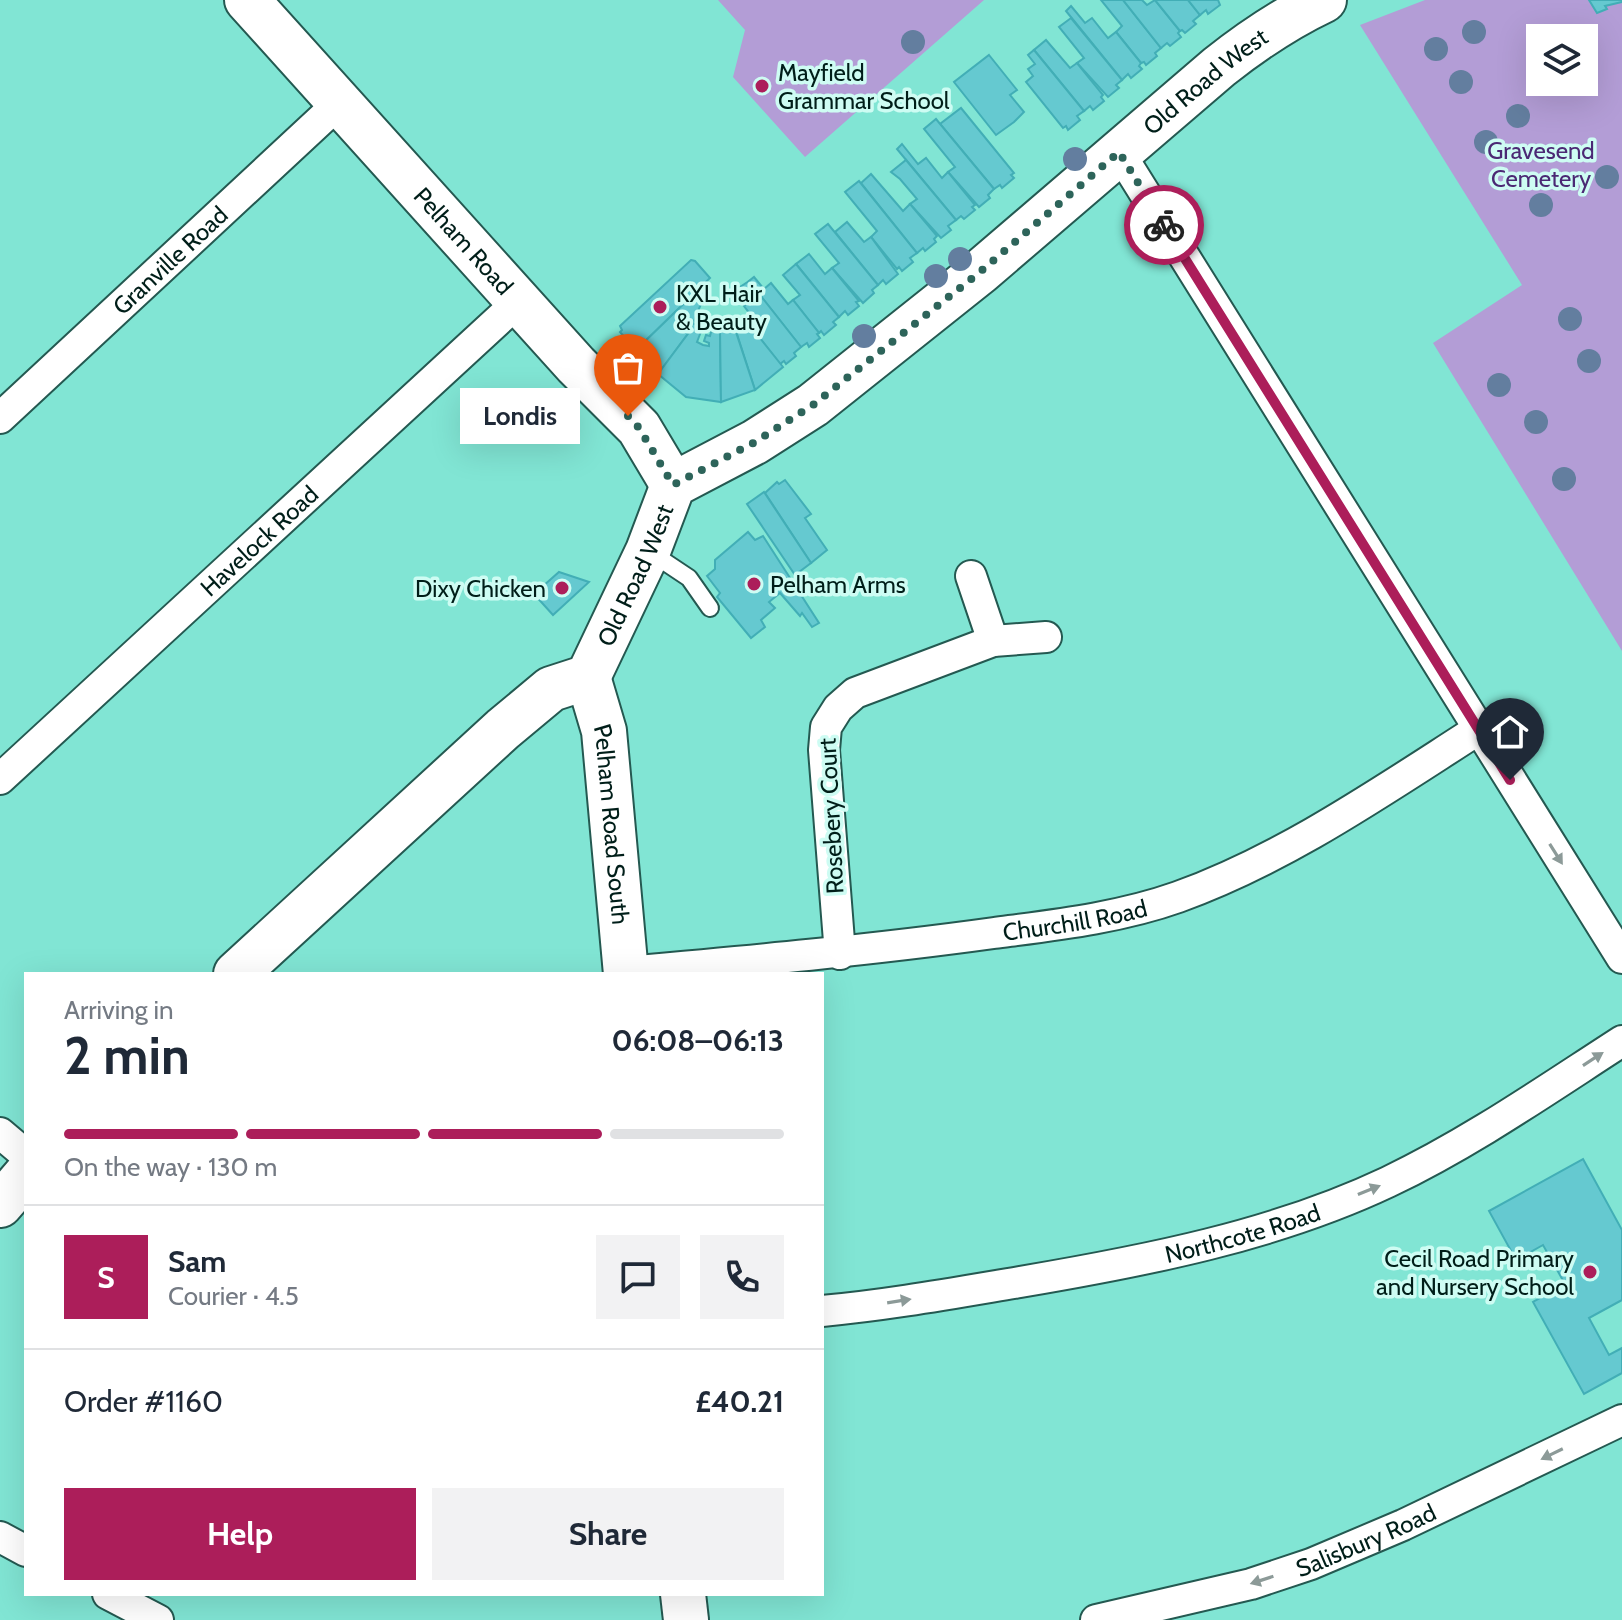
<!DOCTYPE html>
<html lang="en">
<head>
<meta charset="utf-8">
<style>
	:root { --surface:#fff; --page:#f2f2f3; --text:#1f2937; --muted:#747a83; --line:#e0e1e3; --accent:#ac1e5a }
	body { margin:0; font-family:Cabin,sans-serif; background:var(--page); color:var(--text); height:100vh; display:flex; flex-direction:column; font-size:30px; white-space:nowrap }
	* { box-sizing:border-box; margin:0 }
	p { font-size:26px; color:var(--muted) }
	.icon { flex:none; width:44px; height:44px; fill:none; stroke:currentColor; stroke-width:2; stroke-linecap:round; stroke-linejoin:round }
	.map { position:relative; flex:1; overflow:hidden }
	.sheet { position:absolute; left:24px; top:972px; width:800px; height:624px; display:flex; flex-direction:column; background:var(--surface); border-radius:0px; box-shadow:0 8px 32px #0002 }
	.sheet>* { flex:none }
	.tools { position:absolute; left:1526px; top:24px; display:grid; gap:16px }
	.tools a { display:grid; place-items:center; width:72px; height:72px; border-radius:0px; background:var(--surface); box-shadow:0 8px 32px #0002; font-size:40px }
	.pin { position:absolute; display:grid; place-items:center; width:68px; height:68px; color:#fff; margin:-82px -34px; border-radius:50% 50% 50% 0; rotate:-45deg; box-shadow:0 0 8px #0007 }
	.pin .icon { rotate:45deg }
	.courier { position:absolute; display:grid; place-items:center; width:80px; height:80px; margin:-40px; border:6px solid #ac1e5a; border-radius:50%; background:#fff; color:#222; box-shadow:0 2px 10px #0007 }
	.bubble { position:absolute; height:56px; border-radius:0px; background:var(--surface); box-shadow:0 8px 32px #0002; font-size:26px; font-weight:700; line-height:56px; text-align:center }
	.overview em { font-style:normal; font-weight:700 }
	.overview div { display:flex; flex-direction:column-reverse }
	.overview { display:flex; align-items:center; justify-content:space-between; height:136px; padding:0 40px }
	h1 { font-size:52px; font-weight:700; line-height:60px }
	.bar { display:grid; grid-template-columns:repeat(4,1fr); gap:12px 8px; align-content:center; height:96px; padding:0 40px }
	.bar i { height:10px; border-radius:6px; background:var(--line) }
	.bar .on { background:var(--accent) }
	.bar p { grid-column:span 4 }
	.line { display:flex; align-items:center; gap:20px; padding:0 40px; border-top:2px solid var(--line) }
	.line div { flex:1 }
	.round { display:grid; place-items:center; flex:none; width:84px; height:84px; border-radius:0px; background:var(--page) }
	.primary-button { display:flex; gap:16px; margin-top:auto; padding:16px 40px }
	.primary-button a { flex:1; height:92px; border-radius:0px; background:var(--accent); color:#fff; font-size:32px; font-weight:700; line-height:92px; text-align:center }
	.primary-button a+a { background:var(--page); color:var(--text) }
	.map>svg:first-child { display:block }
</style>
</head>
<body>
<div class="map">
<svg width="1622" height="1620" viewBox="0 0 1622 1620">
	<rect width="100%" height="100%" fill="#81e5d4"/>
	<g fill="#b39dd6" fill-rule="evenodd">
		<polygon points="718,0 984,0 805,157 733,77 745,30"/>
		<path d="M1425 0H1622V651L1433 343 1522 285 1360 25ZM1540 38H1584V82H1540Z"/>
	</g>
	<g fill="#65c9d0" stroke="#42aeb6" stroke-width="2">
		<polygon points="1101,0 1123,0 1161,48 1155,53 1157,56 1146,65 1144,62 1141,63 1116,32 1122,26"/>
		<polygon points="1123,0 1142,0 1147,5 1155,0 1180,31 1178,33 1181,37 1170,46 1167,43 1161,48"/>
		<polygon points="1155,0 1188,0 1200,15 1193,21 1196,24 1185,33 1182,30 1180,31"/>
		<polygon points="1188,0 1218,0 1220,5 1208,14 1206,10 1200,15"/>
		<polygon points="1589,0 1622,0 1622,2 1605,6 1607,9 1597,13"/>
		<polygon points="1071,6 1085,23 1092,18 1108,38 1116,32 1141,63 1139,66 1142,69 1131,78 1128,74 1122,80 1066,11"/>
		<polygon points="1071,18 1122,80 1116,85 1119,88 1108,97 1077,63 1084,58 1059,27"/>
		<polygon points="1046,40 1070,68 1077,63 1103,95 1101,97 1104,101 1093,110 1090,106 1084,111 1034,50"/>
		<polygon points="1034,50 1084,111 1077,116 1080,120 1068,130 1066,126 1063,128 1026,82 1033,76 1028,69 1035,64 1028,55"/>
		<polygon points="989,55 1017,90 1010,95 1024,112 1014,122 996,135 954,82"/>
		<polygon points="961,108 1014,173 1011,175 1014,178 1002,188 1000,185 994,189 940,124"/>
		<polygon points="936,119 994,189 988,195 990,198 979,207 948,172 955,167 924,129"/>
		<polygon points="902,144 918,164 926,158 942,178 948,172 975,205 972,207 975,210 964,219 961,216 956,220 897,149"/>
		<polygon points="906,160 956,220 948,226 951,230 941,238 910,204 917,199 900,179 891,172"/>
		<polygon points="871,174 903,211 910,204 937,236 934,239 936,242 925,251 923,248 917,253 861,183"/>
		<polygon points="859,181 917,253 910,258 913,262 902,271 899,267 897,269 871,237 877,231 845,192"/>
		<polygon points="847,222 864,242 871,237 898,274 886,284 883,280 878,285 835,232"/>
		<polygon points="828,224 878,285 872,290 874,293 863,303 832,268 839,263 815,234"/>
		<polygon points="809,254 825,274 832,268 859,301 856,302 859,306 848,315 845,311 839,317 796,264"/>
		<polygon points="691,260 695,261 710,278 636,350 620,332 622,330 620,326"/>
		<polygon points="796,264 839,317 833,322 836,325 824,335 821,331 819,333 793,300 800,295 783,275"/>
		<polygon points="754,277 764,289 771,283 788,304 793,300 819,333 817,334 820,338 809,347 807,343 801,347 749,281"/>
		<polygon points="749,281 801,347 794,353 796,356 786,364 784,361 780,364 754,331 760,327 744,306 750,300 740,287"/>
		<polygon points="699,289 705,294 690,331 658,374 636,350"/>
		<polygon points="744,318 783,367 755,390 736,331 740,329 737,322"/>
		<polygon points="693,323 702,329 697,342 703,345 709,346 709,343 704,341 706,335 710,336 711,332 720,331 721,402 686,397 658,374 690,331"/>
		<polygon points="734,326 755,390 721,402 720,331"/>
		<polygon points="785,480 811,514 805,518 827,550 811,563 765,493 777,482 779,484"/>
		<polygon points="764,492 811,563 795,575 747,504"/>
		<polygon points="748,532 755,540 763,536 819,623 812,627 802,613 800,616 780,593 769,602 775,608 761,620 765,627 751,638 717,597 720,593 707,576 715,569 715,560"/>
		<polygon points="559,572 589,582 553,615 534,594"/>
		<polygon points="1583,1159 1622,1230 1622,1300 1589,1318 1609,1355 1622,1348 1622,1373 1584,1394 1533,1302 1565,1284 1543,1245 1516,1260 1489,1211"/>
	</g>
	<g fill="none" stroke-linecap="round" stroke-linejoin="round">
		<g stroke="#245951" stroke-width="20">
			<polyline id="lane" points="650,552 689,578 710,608"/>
		</g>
		<g stroke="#245951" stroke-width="34">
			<g id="street">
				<polyline points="1119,152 1622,958"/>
				<path id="s1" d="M0 418 339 103"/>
				<polyline points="971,576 993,641"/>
				<path id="s2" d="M0 779 518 302"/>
				<polyline points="840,954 824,750 826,727 838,708 855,693 993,641 1046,637"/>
				<path id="s3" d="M626 972C749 961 871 950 994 933 1055 925 1119 918 1178 897 1286 858 1382 791 1479 729"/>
				<polyline points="0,1133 26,1155"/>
				<path id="s4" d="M822 1311C888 1305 954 1293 1020 1282 1144 1261 1274 1236 1388 1182 1470 1143 1546 1090 1622 1041"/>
				<polyline points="0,1537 26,1551"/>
				<polyline points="108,1594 158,1620"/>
				<path id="s5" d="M1096 1620 1251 1584 1311 1564 1403 1525 1622 1420"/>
			</g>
		</g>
		<g stroke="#245951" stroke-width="48">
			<g id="secondary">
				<path id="s6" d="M247 0 576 365 639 428 673 485"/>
				<path id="s7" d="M588 677 604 731 626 974"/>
				<path id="s8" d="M236 974 503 729 551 689 588 677 648 551 673 485 755 442 813 405 980 272 1219 67C1253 40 1286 18 1324 0"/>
				<polyline points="0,1205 26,1175"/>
				<polyline points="683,1594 686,1620"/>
			</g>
		</g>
		<use href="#lane" stroke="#fff" stroke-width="16"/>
		<use href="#street" stroke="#fff" stroke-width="30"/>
		<use href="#secondary" stroke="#fff" stroke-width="44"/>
	</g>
	<g fill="#637e9f">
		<circle cx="1474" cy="32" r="12"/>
		<circle cx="913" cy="42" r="12"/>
		<circle cx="1436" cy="49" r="12"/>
		<circle cx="1461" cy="82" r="12"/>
		<circle cx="1518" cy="116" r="12"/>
		<circle cx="1486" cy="142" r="12"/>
		<circle cx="1075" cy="159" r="12"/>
		<circle cx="1607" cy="177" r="12"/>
		<circle cx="1541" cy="205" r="12"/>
		<circle cx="960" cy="259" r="12"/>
		<circle cx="936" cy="276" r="12"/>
		<circle cx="1570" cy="319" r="12"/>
		<circle cx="864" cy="336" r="12"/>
		<circle cx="1589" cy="361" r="12"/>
		<circle cx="1499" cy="385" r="12"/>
		<circle cx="1536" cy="422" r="12"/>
		<circle cx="1564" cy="479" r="12"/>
	</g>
	<defs><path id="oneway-solid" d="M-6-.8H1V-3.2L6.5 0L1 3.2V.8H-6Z" transform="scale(2)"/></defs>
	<g fill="#8c9a98">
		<use href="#oneway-solid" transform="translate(1556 854) rotate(58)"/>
		<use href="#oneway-solid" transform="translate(1593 1059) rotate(-33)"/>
		<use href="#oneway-solid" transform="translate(1369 1190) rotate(-22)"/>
		<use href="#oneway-solid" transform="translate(899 1301) rotate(-9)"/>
		<use href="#oneway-solid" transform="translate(1552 1454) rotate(154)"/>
		<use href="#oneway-solid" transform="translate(1262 1580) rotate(162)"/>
	</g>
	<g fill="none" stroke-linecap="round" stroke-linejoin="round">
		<polyline stroke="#2d645a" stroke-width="8" stroke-dasharray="0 14.4" points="628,416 639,428 673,485 755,442 813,405 980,272 1119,152 1164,225"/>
		<polyline stroke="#ac1e5a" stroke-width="10" points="1164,225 1510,780"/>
	</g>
	<g fill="#ac1e5a" stroke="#cefcf3" stroke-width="3">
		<circle cx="762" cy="86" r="8"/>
		<circle cx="660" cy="307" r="8"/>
		<circle cx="754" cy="584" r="8"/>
		<circle cx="562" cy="588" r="8"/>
		<circle cx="1590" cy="1272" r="8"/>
	</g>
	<g text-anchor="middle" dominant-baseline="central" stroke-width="7" stroke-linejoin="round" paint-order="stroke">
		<g font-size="24" fill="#001e19" stroke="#cefcf3" text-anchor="start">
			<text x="778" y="72">Mayfield<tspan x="778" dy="28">Grammar School</tspan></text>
			<text x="676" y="293">KXL Hair<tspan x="676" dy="28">&amp; Beauty</tspan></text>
			<text x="770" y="584">Pelham Arms</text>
			<text x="546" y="588" text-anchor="end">Dixy Chicken</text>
			<text x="1574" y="1258" text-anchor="end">Cecil Road Primary<tspan x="1574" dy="28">and Nursery School</tspan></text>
		</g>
		<g font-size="24" fill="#001e19" stroke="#cefcf3">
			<text stroke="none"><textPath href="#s8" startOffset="1344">Old Road West</textPath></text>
			<text stroke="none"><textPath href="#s6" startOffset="324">Pelham Road</textPath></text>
			<text stroke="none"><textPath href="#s1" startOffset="232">Granville Road</textPath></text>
			<text stroke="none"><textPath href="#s2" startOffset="352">Havelock Road</textPath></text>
			<text stroke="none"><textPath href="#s8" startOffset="576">Old Road West</textPath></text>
			<text transform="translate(831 816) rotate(-93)">Rosebery Court</text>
			<text stroke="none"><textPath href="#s7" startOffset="150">Pelham Road South</textPath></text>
			<text stroke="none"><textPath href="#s3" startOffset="452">Churchill Road</textPath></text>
			<text stroke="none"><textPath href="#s4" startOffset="428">Northcote Road</textPath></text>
			<text stroke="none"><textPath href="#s5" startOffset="282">Salisbury Road</textPath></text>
		</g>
		<g font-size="24" fill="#4b2974" stroke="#cefcf3">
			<text x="1541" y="150">Gravesend<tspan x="1541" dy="28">Cemetery</tspan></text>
		</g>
	</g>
</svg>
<div class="tools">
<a><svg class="icon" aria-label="layers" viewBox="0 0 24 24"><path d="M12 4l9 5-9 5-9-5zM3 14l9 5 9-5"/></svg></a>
</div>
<div class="pin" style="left:628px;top:416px;background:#ea580c"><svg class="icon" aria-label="bag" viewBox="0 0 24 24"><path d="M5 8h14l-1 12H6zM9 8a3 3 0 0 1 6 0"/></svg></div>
<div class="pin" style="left:1510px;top:780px;background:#1f2937"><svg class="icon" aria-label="home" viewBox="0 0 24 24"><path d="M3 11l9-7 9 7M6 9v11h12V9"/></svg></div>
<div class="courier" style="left:1164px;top:225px"><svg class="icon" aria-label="bike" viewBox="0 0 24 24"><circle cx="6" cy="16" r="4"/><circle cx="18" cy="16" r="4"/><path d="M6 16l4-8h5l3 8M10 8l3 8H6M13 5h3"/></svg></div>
<div class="bubble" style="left:460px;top:388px;width:120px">Londis</div>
<section class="sheet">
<div class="overview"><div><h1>2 min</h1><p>Arriving in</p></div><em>06:08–06:13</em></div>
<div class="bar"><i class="on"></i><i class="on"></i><i class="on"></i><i></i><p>On the way · 130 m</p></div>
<div class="line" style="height:144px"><b class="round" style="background:var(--accent);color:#fff">S</b><div><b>Sam</b><p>Courier · 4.5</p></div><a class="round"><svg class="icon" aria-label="chat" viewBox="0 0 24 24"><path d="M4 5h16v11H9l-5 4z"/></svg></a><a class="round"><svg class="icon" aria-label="phone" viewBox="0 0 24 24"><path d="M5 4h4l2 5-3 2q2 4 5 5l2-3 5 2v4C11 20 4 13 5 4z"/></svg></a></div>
<div class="line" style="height:104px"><div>Order #1160</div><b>£40.21</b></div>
<div class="primary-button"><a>Help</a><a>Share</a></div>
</section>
</div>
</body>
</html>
